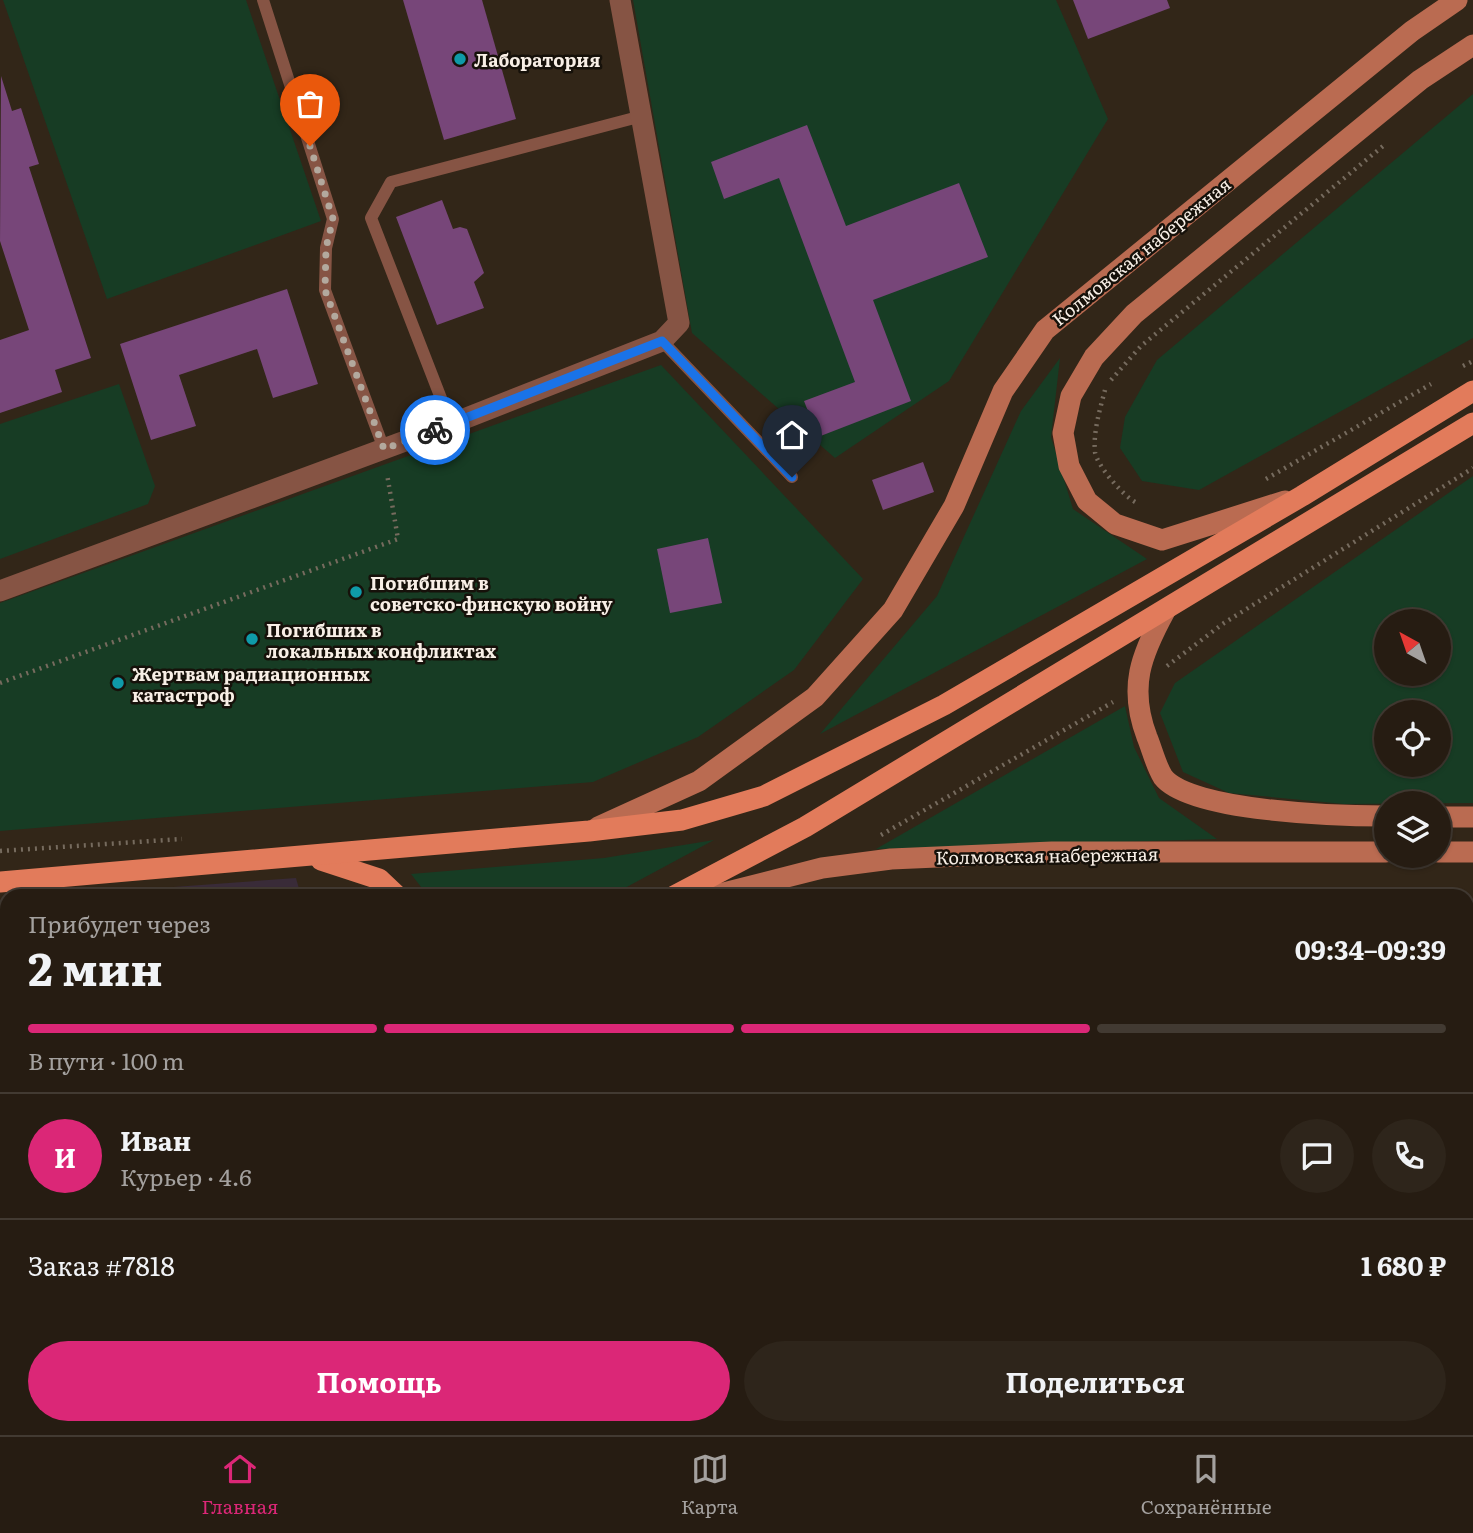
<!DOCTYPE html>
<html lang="ru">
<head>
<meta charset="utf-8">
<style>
	:root { --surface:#261c12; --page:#2e251b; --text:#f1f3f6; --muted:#a4a19f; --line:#423a32; --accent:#db2777 }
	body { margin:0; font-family:Literata,serif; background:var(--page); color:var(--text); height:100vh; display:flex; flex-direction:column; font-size:26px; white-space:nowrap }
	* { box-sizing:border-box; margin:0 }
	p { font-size:23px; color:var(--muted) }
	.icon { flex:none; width:38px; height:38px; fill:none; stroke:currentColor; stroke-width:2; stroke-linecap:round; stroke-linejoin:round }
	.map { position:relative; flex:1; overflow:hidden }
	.side { position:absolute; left:0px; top:889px; width:1474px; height:546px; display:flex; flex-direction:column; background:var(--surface); border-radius:21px 21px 0 0; box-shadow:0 2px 5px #0004,0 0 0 2px var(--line) }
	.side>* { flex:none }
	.needle { width:46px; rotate:320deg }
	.buttons { position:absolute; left:1374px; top:609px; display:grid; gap:14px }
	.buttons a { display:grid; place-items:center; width:77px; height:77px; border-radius:50%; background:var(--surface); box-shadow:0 2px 5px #0004,0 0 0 2px var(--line); font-size:35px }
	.pin { position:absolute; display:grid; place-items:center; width:60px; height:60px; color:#fff; margin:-72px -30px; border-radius:50% 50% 50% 0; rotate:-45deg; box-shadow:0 0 7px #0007 }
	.pin .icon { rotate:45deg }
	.courier { position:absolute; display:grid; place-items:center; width:70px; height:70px; margin:-35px; border:5px solid #1a73e8; border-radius:50%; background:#fff; color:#222; box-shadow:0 2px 9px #0007 }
	.overview em { font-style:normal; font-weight:700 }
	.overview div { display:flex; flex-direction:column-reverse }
	.overview { display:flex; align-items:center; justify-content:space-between; height:119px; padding:0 28px }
	h1 { font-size:46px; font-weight:700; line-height:52px }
	.bar { display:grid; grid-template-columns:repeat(4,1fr); gap:10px 7px; align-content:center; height:84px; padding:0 28px }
	.bar i { height:9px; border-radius:5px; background:var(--line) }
	.bar .selected { background:var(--accent) }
	.bar p { grid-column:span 4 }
	.line { display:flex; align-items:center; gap:18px; padding:0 28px; border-top:2px solid var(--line) }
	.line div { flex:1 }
	.round { display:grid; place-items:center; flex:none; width:74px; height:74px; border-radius:37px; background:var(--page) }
	.button { display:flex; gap:14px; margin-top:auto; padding:14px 28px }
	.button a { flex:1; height:80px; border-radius:42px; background:var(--accent); color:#fff; font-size:28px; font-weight:700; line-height:80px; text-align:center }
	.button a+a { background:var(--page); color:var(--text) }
	.dock { display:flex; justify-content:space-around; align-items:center; height:98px; border-top:2px solid var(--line); background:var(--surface); font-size:19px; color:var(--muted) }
	.dock a { display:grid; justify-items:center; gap:4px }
	.dock .selected { color:var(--accent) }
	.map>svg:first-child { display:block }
</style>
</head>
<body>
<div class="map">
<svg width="1473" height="1435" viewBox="0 0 1473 1435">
	<rect width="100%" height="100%" fill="#322618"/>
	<g fill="#392b38">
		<polygon points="296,878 301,896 50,896"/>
		<polygon points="7,899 7,1168 0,1170 0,900"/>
		<polygon points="7,1362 7,1428 709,1428 683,1435 0,1435 0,1364"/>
	</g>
	<g fill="#173c24" fill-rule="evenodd">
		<polygon points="3,0 246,0 321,221 107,299"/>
		<polygon points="633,0 1056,0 1108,119 949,381 835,458 692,333"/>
		<polygon points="1473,94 1473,338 1199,490 1142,481 1120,448 1125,417 1157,360"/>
		<polygon points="1060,358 1051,437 1073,509 1147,559 820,734 937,596 1021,411"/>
		<polygon points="661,365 863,579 794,670 698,737 593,782 0,831 0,603"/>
		<polygon points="119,384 155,486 148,504 0,559 0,424"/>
		<path d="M1473 476V803L1344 804 1229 793 1183 772 1160 713 1175 683ZM1386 621H1438V674H1386ZM1386 712H1438V765H1386Z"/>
		<polygon points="1125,706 1134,747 1159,798 1217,839 876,849"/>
		<polygon points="714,840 610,896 428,896 411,874 604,858"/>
		<polygon points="1466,907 1473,907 1473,1124 1466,1121"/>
		<polygon points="7,1254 7,1351 0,1354 0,1257"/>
	</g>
	<g fill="#774679">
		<polygon points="403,0 482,0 516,119 444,140"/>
		<polygon points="1073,0 1167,0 1170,8 1088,39"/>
		<polygon points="1,76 12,111 21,108 39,164 29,167 91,358 55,370 62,392 0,413 0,340 29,330 0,241"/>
		<polygon points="807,125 846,226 959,183 988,257 873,300 911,401 818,437 804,401 855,382 779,178 724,199 711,162"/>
		<polygon points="442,200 453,229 460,227 467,229 484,273 474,282 484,308 437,325 396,217"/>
		<polygon points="287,289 318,384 273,398 257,349 179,375 196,426 151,440 120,344"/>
		<polygon points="923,462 934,492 883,510 872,480"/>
		<polygon points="708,538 722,603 670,613 657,549"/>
		<polygon points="0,971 7,971 7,1117 0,1120"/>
		<polygon points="1473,1294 1473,1435 856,1435 854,1428 1466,1428 1466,1295"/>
	</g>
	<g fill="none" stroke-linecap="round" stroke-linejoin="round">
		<g stroke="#766b5e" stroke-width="4.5" stroke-dasharray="2 5" stroke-linecap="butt">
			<polyline points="1463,366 1473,361"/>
			<polyline points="1111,380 1141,346 1383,146"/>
			<path d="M1105 390C1100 409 1093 432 1095 452 1097 466 1124 497 1137 503"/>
			<polyline points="1266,479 1431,384"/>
			<polyline points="1167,666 1224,623 1473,468"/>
			<polyline points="0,683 398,539 387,474"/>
			<polyline points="881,835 1113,702"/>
			<polyline points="0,851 182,839"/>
			<polyline points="1421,896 1424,888"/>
		</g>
		<g stroke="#865444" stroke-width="12">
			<polyline points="263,0 333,219 326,248 325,290 384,449"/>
			<polyline points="662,341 792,477"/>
			<polyline points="451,424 371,218 391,182 642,116"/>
		</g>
		<polyline stroke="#865444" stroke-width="21" points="0,591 451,424 662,341 679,323 620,0"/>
		<g stroke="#ba6b51" stroke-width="21">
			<polyline points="1285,501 1162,540 1115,524 1087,501 1069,466 1063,433 1071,396 1094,357 1134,314 1420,80 1473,45"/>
			<path d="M1165 611C1141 655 1128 687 1147 737 1152 749 1156 766 1163 777 1190 812 1341 816 1386 816"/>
			<polyline points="1438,817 1473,817"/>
			<polyline points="598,827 699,781 815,697 893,610 954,506 1003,391 1045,330 1412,31 1457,0"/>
			<polyline points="1438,852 1473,852"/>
			<polyline points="712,896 822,868 891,859 1052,852 1386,852"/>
		</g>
		<g stroke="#e27b5b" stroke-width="21">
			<polyline points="321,860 379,879 397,896"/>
			<polyline points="0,882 589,831 682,820 764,796 944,705 1302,496 1473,391"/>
			<polyline points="674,896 805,827 1473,423"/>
			<polyline points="0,1189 7,1186"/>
		</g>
	</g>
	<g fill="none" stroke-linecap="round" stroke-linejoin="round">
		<polyline stroke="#b3a99e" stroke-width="7" stroke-dasharray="0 12.6" points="310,146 333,219 326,248 325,290 384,449 435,430"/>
		<polyline stroke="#1a73e8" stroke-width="9" points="435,430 662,341 792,477"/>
	</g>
	<g fill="#0f9aa8" stroke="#16110a" stroke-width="2.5">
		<circle cx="460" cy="59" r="7"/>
		<circle cx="356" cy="592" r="7"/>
		<circle cx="252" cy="639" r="7"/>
		<circle cx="118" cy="683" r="7"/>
	</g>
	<g text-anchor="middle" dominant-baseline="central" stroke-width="5" stroke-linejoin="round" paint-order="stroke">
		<g font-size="18" font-weight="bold" fill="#f8efe6" stroke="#16110a" text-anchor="start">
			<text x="474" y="59">Лаборатория</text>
			<text x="370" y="582">Погибшим в<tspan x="370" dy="21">советско-финскую войну</tspan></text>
			<text x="266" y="629">Погибших в<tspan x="266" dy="21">локальных конфликтах</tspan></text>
			<text x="132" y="673">Жертвам радиационных<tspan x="132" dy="21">катастроф</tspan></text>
		</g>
		<g font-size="18" fill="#f8efe6" stroke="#16110a">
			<text transform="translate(1141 251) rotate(-39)">Колмовская набережная</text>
			<text transform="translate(1047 855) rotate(-1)">Колмовская набережная</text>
		</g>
	</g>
</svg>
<div class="buttons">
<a><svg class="needle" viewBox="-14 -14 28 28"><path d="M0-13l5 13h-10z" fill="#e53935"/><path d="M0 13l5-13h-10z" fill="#a4a19f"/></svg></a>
<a><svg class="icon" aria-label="locate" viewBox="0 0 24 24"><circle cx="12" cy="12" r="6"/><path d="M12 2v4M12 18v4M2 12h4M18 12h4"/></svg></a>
<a><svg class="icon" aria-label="layers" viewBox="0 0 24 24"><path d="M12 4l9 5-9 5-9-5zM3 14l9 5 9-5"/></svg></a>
</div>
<div class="pin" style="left:310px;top:146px;background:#ea580c"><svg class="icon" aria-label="bag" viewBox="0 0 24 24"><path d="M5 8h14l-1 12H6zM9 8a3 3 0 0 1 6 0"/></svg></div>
<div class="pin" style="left:792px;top:477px;background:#1f2937"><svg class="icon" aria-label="home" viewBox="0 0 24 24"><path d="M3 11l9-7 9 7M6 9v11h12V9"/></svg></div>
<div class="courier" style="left:435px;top:430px"><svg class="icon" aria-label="bike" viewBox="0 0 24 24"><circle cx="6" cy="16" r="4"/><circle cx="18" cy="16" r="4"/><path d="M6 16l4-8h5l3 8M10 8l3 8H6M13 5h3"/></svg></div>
<section class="side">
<div class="overview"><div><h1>2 мин</h1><p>Прибудет через</p></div><em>09:34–09:39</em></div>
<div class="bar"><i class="selected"></i><i class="selected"></i><i class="selected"></i><i></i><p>В пути · 100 m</p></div>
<div class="line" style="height:126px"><b class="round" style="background:var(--accent);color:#fff">И</b><div><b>Иван</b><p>Курьер · 4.6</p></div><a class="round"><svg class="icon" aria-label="chat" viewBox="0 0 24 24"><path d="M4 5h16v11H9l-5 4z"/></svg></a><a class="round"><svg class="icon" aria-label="phone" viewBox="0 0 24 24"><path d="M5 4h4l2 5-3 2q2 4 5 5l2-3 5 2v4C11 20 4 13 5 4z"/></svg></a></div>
<div class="line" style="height:91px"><div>Заказ #7818</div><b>1 680 ₽</b></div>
<div class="button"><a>Помощь</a><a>Поделиться</a></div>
</section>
</div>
<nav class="dock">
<a class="selected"><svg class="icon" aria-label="home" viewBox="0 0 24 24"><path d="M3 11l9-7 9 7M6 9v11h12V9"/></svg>Главная</a>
<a><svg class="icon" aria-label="map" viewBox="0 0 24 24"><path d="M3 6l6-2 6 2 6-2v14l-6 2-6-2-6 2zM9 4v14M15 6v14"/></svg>Карта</a>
<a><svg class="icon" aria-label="saved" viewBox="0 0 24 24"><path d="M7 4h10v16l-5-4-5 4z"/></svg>Сохранённые</a>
</nav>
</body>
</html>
